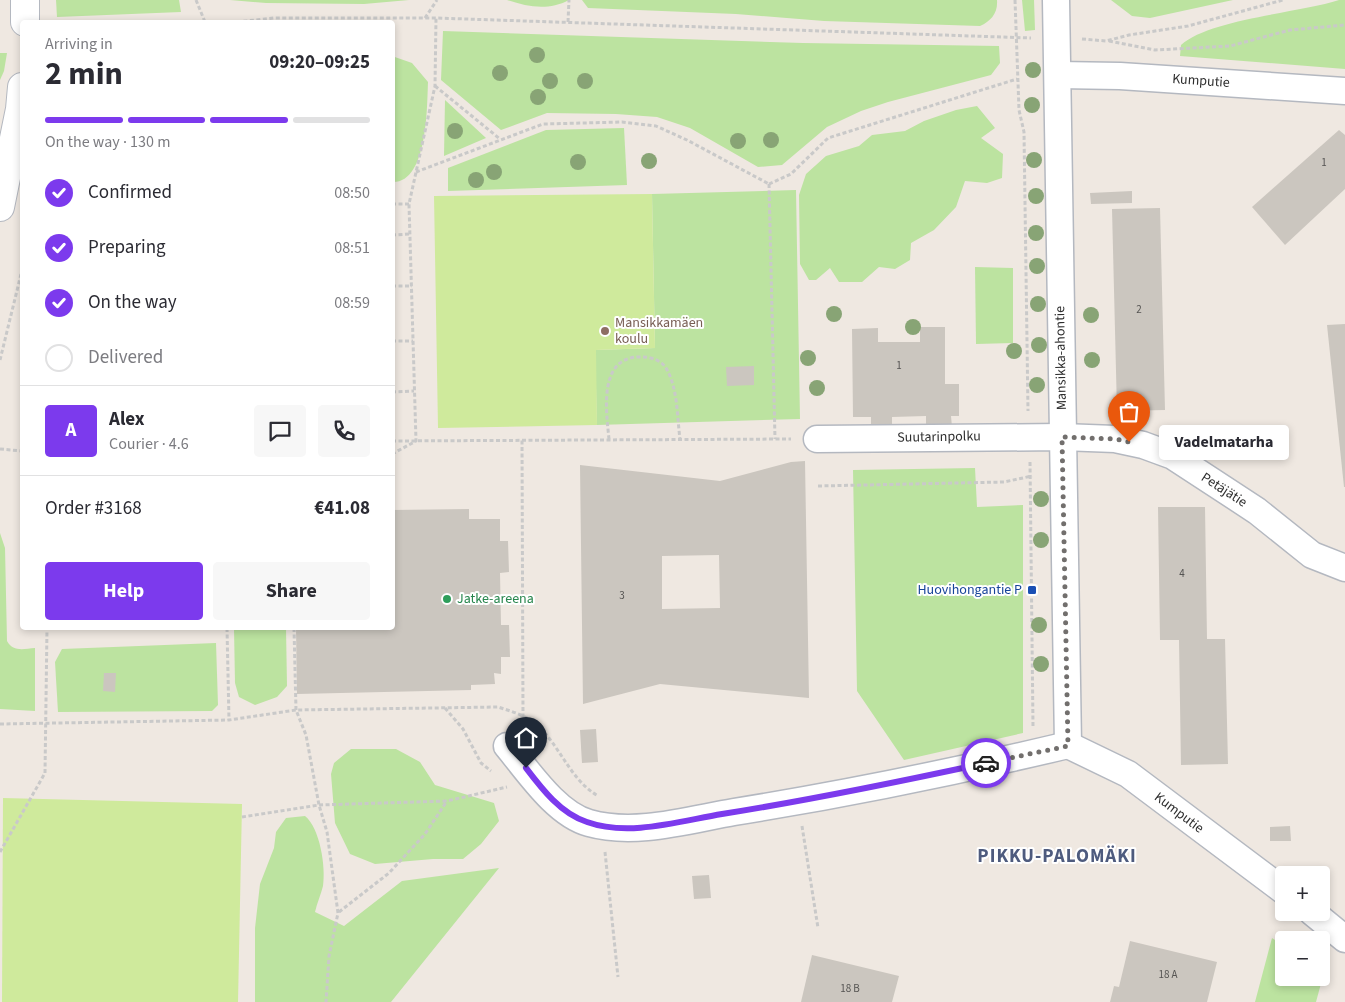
<!DOCTYPE html>
<html lang="en">
<head>
<meta charset="utf-8">
<style>
	:root { --surface:#fff; --page:#f7f7f7; --text:#2b2b33; --muted:#7c7c81; --line:#e1e1e2; --accent:#7c3aed }
	body { margin:0; font-family:"Source Sans 3",sans-serif; background:var(--page); color:var(--text); height:100vh; display:flex; flex-direction:column; font-size:19px; white-space:nowrap }
	* { box-sizing:border-box; margin:0 }
	p { font-size:16px; color:var(--muted) }
	.icon { flex:none; width:28px; height:28px; fill:none; stroke:currentColor; stroke-width:2; stroke-linecap:round; stroke-linejoin:round }
	.map { position:relative; flex:1; overflow:hidden }
	.sheet { position:absolute; left:20px; top:20px; width:375px; height:610px; display:flex; flex-direction:column; background:var(--surface); border-radius:5px; box-shadow:0 2px 8px #0003 }
	.sheet>* { flex:none }
	.buttons { position:absolute; left:1275px; top:866px; display:grid; gap:10px }
	.buttons a { display:grid; place-items:center; width:55px; height:55px; border-radius:5px; background:var(--surface); box-shadow:0 2px 8px #0003; font-size:25px }
	.pin { position:absolute; display:grid; place-items:center; width:42px; height:42px; color:#fff; margin:-51px -21px; border-radius:50% 50% 50% 0; rotate:-45deg; box-shadow:0 0 5px #0007 }
	.pin .icon { rotate:45deg }
	.courier { position:absolute; display:grid; place-items:center; width:50px; height:50px; margin:-25px; border:4px solid #7c3aed; border-radius:50%; background:#fff; color:#222; box-shadow:0 1px 6px #0007 }
	.bubble { position:absolute; height:35px; border-radius:5px; background:var(--surface); box-shadow:0 2px 8px #0003; font-size:16px; font-weight:700; line-height:35px; text-align:center }
	.headline em { font-style:normal; font-weight:700 }
	.headline div { display:flex; flex-direction:column-reverse }
	.headline { display:flex; align-items:center; justify-content:space-between; height:85px; padding:0 25px }
	h1 { font-size:32px; font-weight:700; line-height:38px }
	.bar { display:grid; grid-template-columns:repeat(4,1fr); gap:8px 5px; align-content:center; height:60px; padding:0 25px }
	.bar i { height:6px; border-radius:4px; background:var(--line) }
	.bar .on { background:var(--accent) }
	.bar p { grid-column:span 4 }
	.line { display:flex; align-items:center; gap:12px; padding:0 25px; border-top:1px solid var(--line) }
	.line div { flex:1 }
	.round { display:grid; place-items:center; flex:none; width:52px; height:52px; border-radius:5px; background:var(--page) }
	ol { padding:0 25px; list-style:none }
	li { display:flex; align-items:center; gap:15px; height:55px }
	li p { margin-inline-start:auto }
	li .icon { padding:5px; border-radius:50%; background:var(--accent); color:#fff; stroke-width:4 }
	li:last-child { color:var(--muted) }
	li i { width:28px; height:28px; border:2px solid var(--line); border-radius:50% }
	.button { display:flex; gap:10px; margin-top:auto; padding:10px 25px }
	.button a { flex:1; height:58px; border-radius:5px; background:var(--accent); color:#fff; font-size:20px; font-weight:700; line-height:58px; text-align:center }
	.button a+a { background:var(--page); color:var(--text) }
	.map>svg:first-child { display:block }
</style>
</head>
<body>
<div class="map">
<svg width="1345" height="1002" viewBox="0 0 1345 1002">
	<rect width="100%" height="100%" fill="#efe8e1"/>
	<g fill="#bce3a0">
		<polygon points="56,0 179,0 181,12 57,17"/>
		<polygon points="230,0 409,0 364,4 266,3"/>
		<path d="M507 0H569C548 11 528 7 507 0Z"/>
		<path d="M582 0H997C998 13 991 21 980 26L824 21 736 14 588 8Z"/>
		<polygon points="1022,0 1034,0 1035,30 1025,31"/>
		<polygon points="1111,0 1233,0 1150,18 1132,16"/>
		<path d="M1339 0H1345V69L1180 56 1181 45C1209 19 1299 13 1339 0Z"/>
		<polygon points="443,31 803,43 999,46 1000,63 991,75 888,102 861,111 827,127 782,165 758,167 690,128 657,117 616,114 547,113 501,130 441,80"/>
		<polygon points="0,53 7,53 4,71 0,80"/>
		<path d="M392 56 412 63 428 82C427 105 428 184 392 182Z"/>
		<polygon points="445,100 486,138 444,156"/>
		<polygon points="977,106 995,128 981,138 1003,154 1002,178 987,183 965,181 956,207 934,230 911,243 910,260 895,269 879,267 862,282 839,282 830,268 816,280 809,280 800,264 799,195 806,174 826,156 859,146 872,135 905,131 924,121 956,110"/>
		<polygon points="624,128 627,185 448,191 448,168 546,130"/>
		<polygon points="796,190 800,419 597,425 595,350 655,348 652,194"/>
		<polygon points="975,267 1013,268 1013,343 976,344"/>
		<polygon points="975,468 977,507 1023,505 1023,733 904,760 857,691 853,470"/>
		<path d="M0 533 5 548 7 641C13 652 23 649 35 648V711L0 709Z"/>
		<polygon points="234,628 286,628 287,686 277,697 255,705 239,697 235,683"/>
		<polygon points="216,643 218,705 212,711 58,712 55,662 62,649"/>
		<polygon points="351,749 396,749 420,762 435,785 494,803 499,821 481,844 463,859 433,859 375,864 350,854 335,823 331,774 334,763"/>
		<path d="M305 816C320 828 326 867 323 886 321 894 317 903 315 912L344 926 402 881 499 868 391 1002H255V928L260 884 274 848 276 832 286 818Z"/>
		<polygon points="1272,938 1284,946 1284,978 1323,976 1316,1002 1255,1002"/>
	</g>
	<g fill="#cfea9c">
		<polygon points="652,194 655,348 596,350 597,425 438,428 434,196"/>
		<polygon points="3,798 242,804 238,1002 2,1002"/>
	</g>
	<g fill="#cbc6bf" fill-rule="evenodd">
		<polygon points="1339,130 1345,135 1345,189 1285,245 1252,207"/>
		<polygon points="1132,191 1132,203 1091,204 1090,193"/>
		<polygon points="1160,208 1165,410 1117,411 1112,209"/>
		<polygon points="1345,324 1345,487 1344,487 1327,325"/>
		<polygon points="920,327 945,327 945,384 959,384 959,416 951,416 952,427 926,427 926,416 892,417 892,425 871,426 871,417 853,417 852,329 878,328 878,342 920,342"/>
		<polygon points="754,366 754,385 727,386 726,367"/>
		<path d="M805 461 809 698 660 684 583 704 580 465 720 481 791 462ZM719 555 720 608 662 609V556Z"/>
		<polygon points="1158,507 1205,507 1207,639 1225,639 1228,764 1181,765 1179,640 1160,640"/>
		<polygon points="469,509 469,519 500,519 500,541 508,541 509,572 500,573 501,625 509,625 510,657 501,657 501,674 494,673 495,684 471,685 471,690 297,694 296,628 392,628 392,510"/>
		<polygon points="104,673 116,673 115,692 103,691"/>
		<polygon points="596,729 598,762 582,763 580,730"/>
		<polygon points="1290,826 1291,841 1270,841 1270,827"/>
		<polygon points="709,875 711,898 694,899 692,876"/>
		<polygon points="1130,941 1217,962 1207,1002 1110,1002 1114,986 1119,987"/>
		<polygon points="812,955 899,976 892,1002 801,1002"/>
	</g>
	<g fill="none" stroke-linecap="round" stroke-linejoin="round">
		<g stroke="#b4b8c0" stroke-width="29">
			<g id="minor">
				<polyline points="1056,0 1068,745"/>
				<polyline points="1058,75 1120,76 1345,91"/>
				<polyline points="817,439 1062,437 1115,439 1143,445 1173,456 1257,511 1312,555 1345,568"/>
				<polyline points="1068,745 1128,774 1284,891"/>
				<path d="M507 746C528 771 556 814 589 823 635 836 688 820 734 812 846 794 958 771 1068 745"/>
				<polyline points="1312,912 1345,939"/>
			</g>
		</g>
		<g stroke="#b4b8c0" stroke-width="30">
			<g id="tertiary">
				<polyline points="25,22 25,0"/>
				<polyline points="0,207 20,109 22,87"/>
			</g>
		</g>
		<g stroke="#c9c9c9" stroke-width="3" stroke-dasharray="4 2.5" stroke-linecap="butt">
			<polyline points="196,0 205,22"/>
			<polyline points="1015,0 1019,110 1024,132 1028,411"/>
			<polyline points="425,18 437,0"/>
			<polyline points="237,22 274,18 436,18 1031,38"/>
			<polyline points="568,22 569,0"/>
			<polyline points="1082,39 1106,41 1129,35 1188,26 1283,0"/>
			<polyline points="1109,41 1155,50 1230,46 1290,30 1345,25"/>
			<polyline points="435,86 500,139"/>
			<polyline points="416,172 543,124 622,122 656,126 687,140 769,184"/>
			<polyline points="769,184 791,174 828,138 1017,79"/>
			<polyline points="769,184 775,439"/>
			<polyline points="392,204 409,204"/>
			<polyline points="392,235 410,234"/>
			<polyline points="392,286 412,286"/>
			<polyline points="392,341 413,341"/>
			<polyline points="0,360 22,270"/>
			<polyline points="392,392 414,391"/>
			<path d="M609 439C606 410 598 355 642 357 651 357 661 360 666 368 678 388 677 417 680 439"/>
			<polyline points="392,441 791,439"/>
			<polyline points="0,449 22,451"/>
			<polyline points="392,454 416,441 409,204 435,86 436,18"/>
			<polyline points="1030,462 1033,726"/>
			<polyline points="818,486 1004,482 1032,476"/>
			<polyline points="227,628 229,720"/>
			<polyline points="294,628 296,710 306,735 319,805 327,832 338,913 329,956 326,1002"/>
			<polyline points="445,708 463,729 481,763 491,771"/>
			<polyline points="519,723 523,716 522,439"/>
			<path d="M0 724 229 720 296 710 498 707C513 712 529 716 540 728 562 750 571 780 598 796"/>
			<polyline points="242,817 319,805 447,801 507,787"/>
			<polyline points="802,826 818,928"/>
			<polyline points="0,852 45,773 47,628"/>
			<polyline points="605,852 618,977"/>
			<polyline points="339,912 389,873 425,834 447,801"/>
		</g>
		<use href="#minor" stroke="#fff" stroke-width="26"/>
		<use href="#tertiary" stroke="#fff" stroke-width="28"/>
	</g>
	<g fill="#88a475">
		<circle cx="537" cy="55" r="8"/>
		<circle cx="1033" cy="70" r="8"/>
		<circle cx="500" cy="73" r="8"/>
		<circle cx="550" cy="81" r="8"/>
		<circle cx="585" cy="81" r="8"/>
		<circle cx="538" cy="97" r="8"/>
		<circle cx="1032" cy="105" r="8"/>
		<circle cx="455" cy="131" r="8"/>
		<circle cx="771" cy="140" r="8"/>
		<circle cx="738" cy="141" r="8"/>
		<circle cx="1034" cy="160" r="8"/>
		<circle cx="649" cy="161" r="8"/>
		<circle cx="578" cy="162" r="8"/>
		<circle cx="494" cy="172" r="8"/>
		<circle cx="476" cy="180" r="8"/>
		<circle cx="1036" cy="196" r="8"/>
		<circle cx="1036" cy="233" r="8"/>
		<circle cx="1037" cy="266" r="8"/>
		<circle cx="1038" cy="304" r="8"/>
		<circle cx="834" cy="314" r="8"/>
		<circle cx="1091" cy="315" r="8"/>
		<circle cx="913" cy="327" r="8"/>
		<circle cx="1039" cy="345" r="8"/>
		<circle cx="1014" cy="351" r="8"/>
		<circle cx="808" cy="358" r="8"/>
		<circle cx="1092" cy="360" r="8"/>
		<circle cx="1037" cy="385" r="8"/>
		<circle cx="817" cy="388" r="8"/>
		<circle cx="1041" cy="499" r="8"/>
		<circle cx="1041" cy="540" r="8"/>
		<circle cx="1039" cy="625" r="8"/>
		<circle cx="1041" cy="664" r="8"/>
	</g>
	<g fill="none" stroke-linecap="round" stroke-linejoin="round">
		<polyline stroke="#726f6d" stroke-width="5" stroke-dasharray="0 9" points="986,763 1068,746 1062,437 1115,439 1129,442"/>
		<path stroke="#7c3aed" stroke-width="6" d="M526 768C542 789 561 814 587 822 629 837 680 821 722 814 810 800 898 782 986 763"/>
	</g>
	<circle fill="#8d6e63" stroke="#fff" stroke-width="2" cx="605" cy="331" r="5"/>
	<rect fill="#1a4fb4" stroke="#fff" stroke-width="2" x="1027" y="585" width="10" height="10" rx="2.5"/>
	<circle fill="#2e9e5b" stroke="#fff" stroke-width="2" cx="447" cy="599" r="5"/>
	<g text-anchor="middle" dominant-baseline="central" stroke-width="4" stroke-linejoin="round" paint-order="stroke">
		<g font-size="11" fill="#555452">
			<text x="1324" y="162">1</text>
			<text x="1139" y="309">2</text>
			<text x="899" y="365">1</text>
			<text x="1182" y="573">4</text>
			<text x="622" y="595">3</text>
			<text x="1168" y="974">18 A</text>
			<text x="850" y="988">18 B</text>
		</g>
		<g font-size="14" fill="#2e2e2e" stroke="#fff">
			<text transform="translate(1201 81) rotate(4)">Kumputie</text>
			<text transform="translate(1061 358) rotate(-91)">Mansikka-ahontie</text>
			<text transform="translate(939 437) rotate(-1)">Suutarinpolku</text>
			<text transform="translate(1224 490) rotate(33)">Petäjätie</text>
			<text transform="translate(1179 813) rotate(37)">Kumputie</text>
		</g>
		<g font-size="14" fill="#785e54" stroke="#fff" text-anchor="start">
			<text x="615" y="323">Mansikkamäen<tspan x="615" dy="16">koulu</tspan></text>
		</g>
		<g font-size="14" fill="#164399" stroke="#fff" text-anchor="end">
			<text x="1022" y="590">Huovihongantie P</text>
		</g>
		<g font-size="14" fill="#27864d" stroke="#fff" text-anchor="start">
			<text x="457" y="599">Jatke-areena</text>
		</g>
		<g font-size="19" font-weight="bold" letter-spacing="1" fill="#4e5b7e" stroke="#fff">
			<text x="1057" y="856">PIKKU-PALOMÄKI</text>
		</g>
	</g>
</svg>
<div class="buttons">
<a>+</a>
<a>−</a>
</div>
<div class="pin" style="left:1129px;top:442px;background:#ea580c"><svg class="icon" aria-label="bag" viewBox="0 0 24 24"><path d="M5 8h14l-1 12H6zM9 8a3 3 0 0 1 6 0"/></svg></div>
<div class="pin" style="left:526px;top:768px;background:#1f2937"><svg class="icon" aria-label="home" viewBox="0 0 24 24"><path d="M3 11l9-7 9 7M6 9v11h12V9"/></svg></div>
<div class="courier" style="left:986px;top:763px"><svg class="icon" aria-label="car" viewBox="0 0 24 24"><path d="M5 17H2v-5l4-1 3-4h7l3 4 3 1v5h-3M9 17h6M6 11h13"/><circle cx="7" cy="17" r="2"/><circle cx="17" cy="17" r="2"/></svg></div>
<div class="bubble" style="left:1159px;top:425px;width:130px">Vadelmatarha</div>
<section class="sheet">
<div class="headline"><div><h1>2 min</h1><p>Arriving in</p></div><em>09:20–09:25</em></div>
<div class="bar"><i class="on"></i><i class="on"></i><i class="on"></i><i></i><p>On the way · 130 m</p></div>
<ol>
<li><svg class="icon" aria-label="check" viewBox="0 0 24 24"><path d="M5 12l5 5 9-10"/></svg>Confirmed<p>08:50</p></li>
<li><svg class="icon" aria-label="check" viewBox="0 0 24 24"><path d="M5 12l5 5 9-10"/></svg>Preparing<p>08:51</p></li>
<li><svg class="icon" aria-label="check" viewBox="0 0 24 24"><path d="M5 12l5 5 9-10"/></svg>On the way<p>08:59</p></li>
<li><i></i>Delivered</li>
</ol>
<div class="line" style="height:90px"><b class="round" style="background:var(--accent);color:#fff">A</b><div><b>Alex</b><p>Courier · 4.6</p></div><a class="round"><svg class="icon" aria-label="chat" viewBox="0 0 24 24"><path d="M4 5h16v11H9l-5 4z"/></svg></a><a class="round"><svg class="icon" aria-label="phone" viewBox="0 0 24 24"><path d="M5 4h4l2 5-3 2q2 4 5 5l2-3 5 2v4C11 20 4 13 5 4z"/></svg></a></div>
<div class="line" style="height:65px"><div>Order #3168</div><b>€41.08</b></div>
<div class="button"><a>Help</a><a>Share</a></div>
</section>
</div>
</body>
</html>
